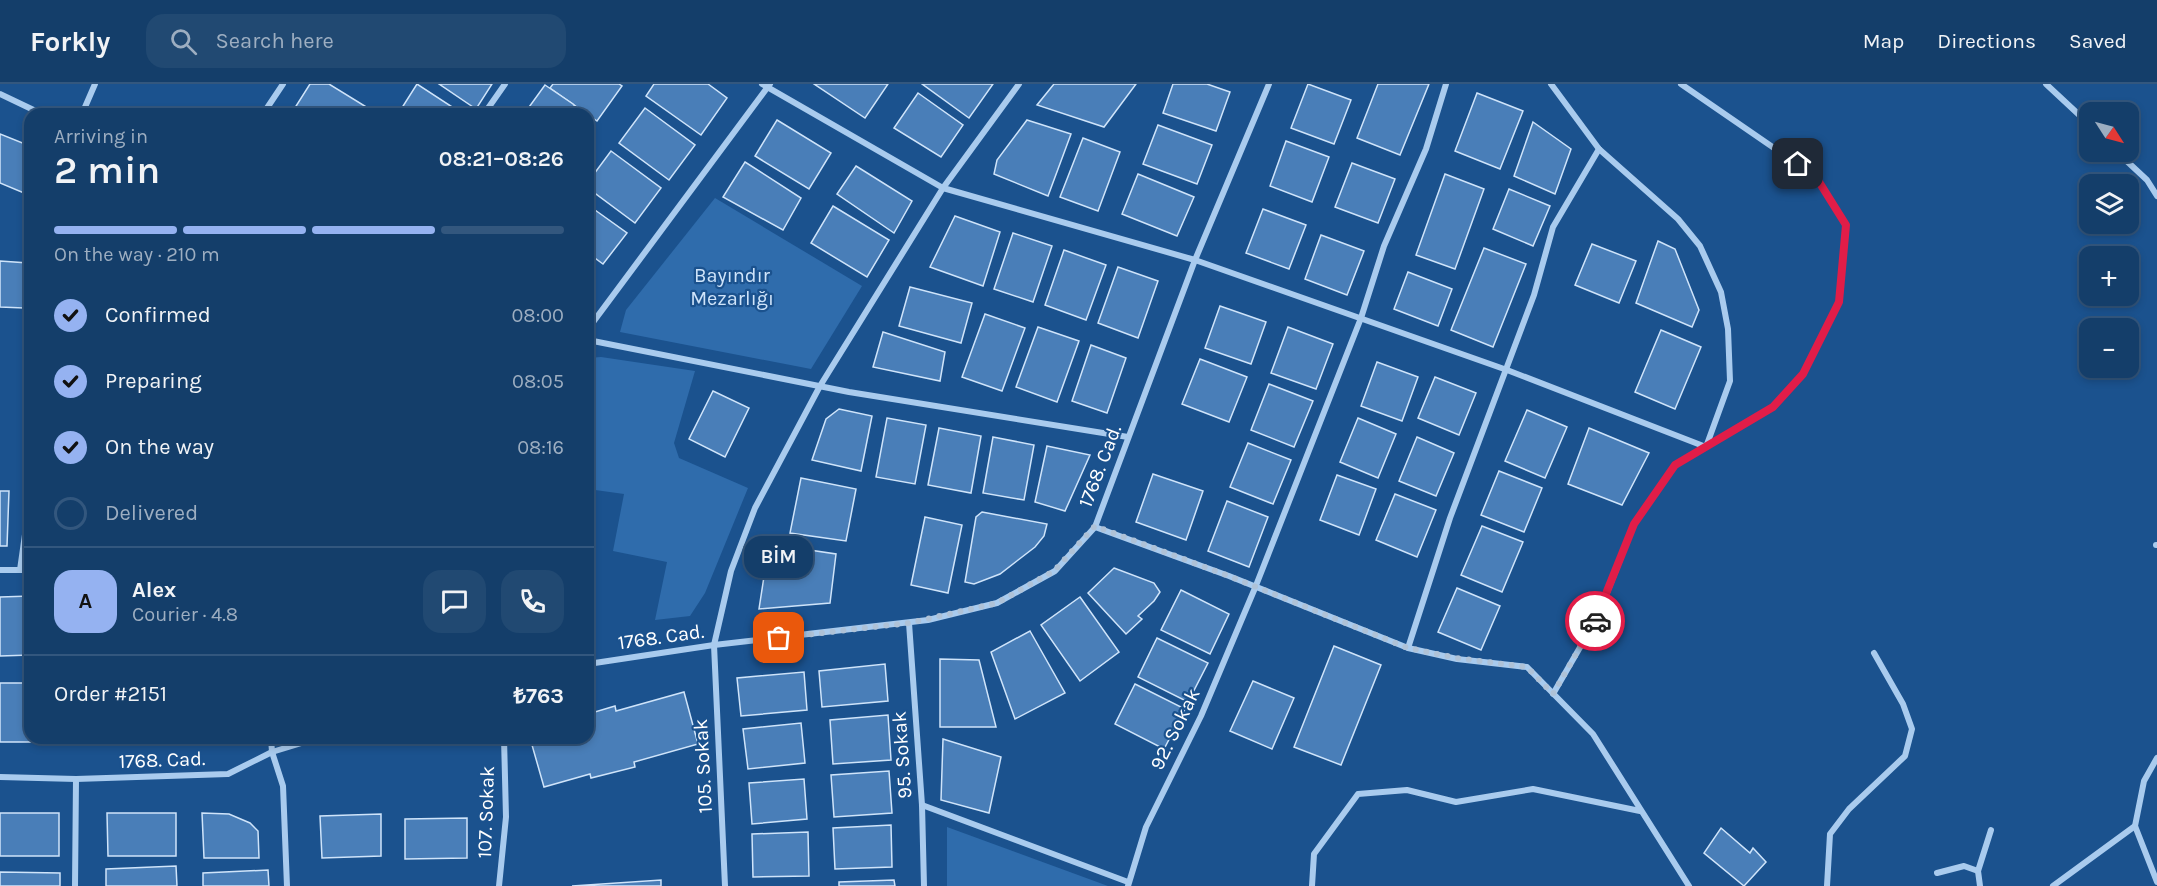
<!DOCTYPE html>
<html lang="en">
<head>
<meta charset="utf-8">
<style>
	:root { --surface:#143e6a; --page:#214972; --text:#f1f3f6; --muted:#9daec1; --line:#33577e; --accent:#95b2f1 }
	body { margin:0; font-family:Karla,sans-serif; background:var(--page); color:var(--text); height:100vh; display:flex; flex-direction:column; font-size:22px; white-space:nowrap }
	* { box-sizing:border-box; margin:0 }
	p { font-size:20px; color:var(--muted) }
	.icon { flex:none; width:33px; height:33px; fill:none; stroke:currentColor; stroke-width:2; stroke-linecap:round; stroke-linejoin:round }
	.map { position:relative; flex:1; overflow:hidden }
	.side { position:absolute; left:24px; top:24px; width:570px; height:636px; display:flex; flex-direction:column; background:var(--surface); border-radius:18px; box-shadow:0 3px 9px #0003,0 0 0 2px var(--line) }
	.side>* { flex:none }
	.needle { width:39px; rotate:126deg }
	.buttons { position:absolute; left:2079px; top:18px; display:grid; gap:12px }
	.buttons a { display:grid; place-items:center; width:60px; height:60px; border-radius:12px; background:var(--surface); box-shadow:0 3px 9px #0003,0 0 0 2px var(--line); font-size:30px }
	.pin { position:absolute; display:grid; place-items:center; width:51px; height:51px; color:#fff; margin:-26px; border-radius:12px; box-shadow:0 3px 9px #0006 }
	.courier { position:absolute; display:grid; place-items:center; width:60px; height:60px; margin:-30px; border:4px solid #e11d48; border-radius:50%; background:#fff; color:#222; box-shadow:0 2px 8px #0007 }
	.bubble { position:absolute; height:42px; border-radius:18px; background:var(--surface); box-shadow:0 3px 9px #0003,0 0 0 2px var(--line); font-size:20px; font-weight:600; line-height:42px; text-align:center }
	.headline em { font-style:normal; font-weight:600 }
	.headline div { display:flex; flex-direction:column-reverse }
	.headline { display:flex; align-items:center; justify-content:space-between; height:102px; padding:0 30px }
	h1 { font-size:39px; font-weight:600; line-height:45px }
	.bar { display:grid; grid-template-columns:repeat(4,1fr); gap:9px 6px; align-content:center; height:72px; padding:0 30px }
	.bar i { height:8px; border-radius:4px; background:var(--line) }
	.bar .on { background:var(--accent) }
	.bar p { grid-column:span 4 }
	.line { display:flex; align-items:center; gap:15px; padding:0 30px; border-top:2px solid var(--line) }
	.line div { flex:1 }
	.round { display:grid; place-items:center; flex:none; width:63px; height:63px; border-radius:18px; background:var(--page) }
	ol { padding:0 30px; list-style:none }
	li { display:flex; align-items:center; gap:18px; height:66px }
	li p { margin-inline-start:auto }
	li .icon { padding:6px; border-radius:50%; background:var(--accent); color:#111; stroke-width:4 }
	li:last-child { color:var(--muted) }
	li i { width:33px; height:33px; border:3px solid var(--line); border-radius:50% }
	header { display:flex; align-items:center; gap:36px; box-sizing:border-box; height:84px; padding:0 30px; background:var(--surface); border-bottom:2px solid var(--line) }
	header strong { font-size:28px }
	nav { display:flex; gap:33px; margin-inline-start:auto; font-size:21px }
	.search { width:420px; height:54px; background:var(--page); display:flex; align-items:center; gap:15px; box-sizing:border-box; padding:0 21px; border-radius:18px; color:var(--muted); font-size:22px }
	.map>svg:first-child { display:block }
</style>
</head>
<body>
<header>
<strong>Forkly</strong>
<div class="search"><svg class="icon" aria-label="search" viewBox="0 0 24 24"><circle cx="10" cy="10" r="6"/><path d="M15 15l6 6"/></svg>Search here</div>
<nav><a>Map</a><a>Directions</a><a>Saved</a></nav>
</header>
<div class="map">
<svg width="2157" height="802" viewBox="0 0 2157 802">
	<rect width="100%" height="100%" fill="#1b528e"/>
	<g fill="#2f6cac">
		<polygon points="715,114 862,202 811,285 620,248 626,226"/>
		<polygon points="601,273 695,287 674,359 679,374 748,404 705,509 690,532 655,536 667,478 613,467 624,410 588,405 588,274"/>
		<polygon points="947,743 1108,802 947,802"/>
	</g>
	<g fill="#497eb8" stroke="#cfe4fa" stroke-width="1.5">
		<polygon points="310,0 329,0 368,24 364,30 291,30"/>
		<polygon points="417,0 463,30 398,30"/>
		<polygon points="439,0 492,0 476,25"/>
		<polygon points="553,0 619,0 622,2 597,37 550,4"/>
		<polygon points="654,0 708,0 727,14 701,51 646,12"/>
		<polygon points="814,0 888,0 865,34"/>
		<polygon points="922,0 993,0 969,34"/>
		<polygon points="1054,0 1136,0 1104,43 1037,21"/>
		<polygon points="1173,0 1207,0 1230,8 1216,47 1163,29"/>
		<polygon points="1308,0 1351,16 1334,60 1291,44"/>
		<polygon points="1378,0 1429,0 1400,71 1357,54"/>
		<polygon points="545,1 573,20 582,30 524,30"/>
		<polygon points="918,9 963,41 941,73 894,44"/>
		<polygon points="1477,9 1523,27 1500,85 1455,67"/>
		<polygon points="645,24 695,61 669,96 619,59"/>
		<polygon points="777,36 831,69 809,105 755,72"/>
		<polygon points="1027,36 1071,50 1048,112 994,90 997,76"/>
		<polygon points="1533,38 1571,65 1555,110 1514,92"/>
		<polygon points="1158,41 1212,61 1197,100 1143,80"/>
		<polygon points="0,50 30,62 30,95 24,109 0,99"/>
		<polygon points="1083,54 1120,68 1098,127 1060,113"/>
		<polygon points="1286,57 1329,73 1312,118 1270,102"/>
		<polygon points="611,67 661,104 635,139 588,104 588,98"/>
		<polygon points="745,78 801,114 783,146 723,113"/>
		<polygon points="1352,79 1395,95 1378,139 1335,123"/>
		<polygon points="856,82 912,117 894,149 837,110"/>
		<polygon points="1138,90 1194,113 1177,152 1122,130"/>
		<polygon points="1445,90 1484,105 1455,185 1416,171"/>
		<polygon points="1509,105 1550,122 1533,162 1493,145"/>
		<polygon points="588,121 627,149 603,180 588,169"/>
		<polygon points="833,122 889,156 867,193 811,159"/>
		<polygon points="1263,125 1306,141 1289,185 1246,169"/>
		<polygon points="955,132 1000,148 983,202 930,183"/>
		<polygon points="1013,149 1052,162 1033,218 994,205"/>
		<polygon points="1321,151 1364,167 1347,211 1305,195"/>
		<polygon points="1658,157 1675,165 1699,226 1692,243 1636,219"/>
		<polygon points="1592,160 1636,177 1619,219 1575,201"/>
		<polygon points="1484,164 1526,180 1493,263 1451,246"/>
		<polygon points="1064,166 1106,181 1086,236 1045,221"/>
		<polygon points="0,177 28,179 24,224 0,223"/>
		<polygon points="1118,183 1158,197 1138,254 1098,239"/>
		<polygon points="588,188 594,192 588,201"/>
		<polygon points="1408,188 1452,205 1438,242 1394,225"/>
		<polygon points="910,203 972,219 961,259 899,242"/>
		<polygon points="1220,222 1266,238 1251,280 1205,264"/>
		<polygon points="985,230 1025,244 1002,307 962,293"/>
		<polygon points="1038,243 1079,257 1057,318 1016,303"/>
		<polygon points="1288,243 1333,260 1316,305 1271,289"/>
		<polygon points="1661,246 1701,263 1675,325 1635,308"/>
		<polygon points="883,248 945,268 940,297 873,283"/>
		<polygon points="1091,261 1126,274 1107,329 1072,317"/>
		<polygon points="1200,275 1247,293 1229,338 1182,320"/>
		<polygon points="1377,278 1418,293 1402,337 1361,322"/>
		<polygon points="1435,293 1476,309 1459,351 1418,334"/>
		<polygon points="1269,300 1313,317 1294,363 1251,346"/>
		<polygon points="713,307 749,324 725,373 689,355"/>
		<polygon points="839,325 872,332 861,387 812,376 826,335"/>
		<polygon points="1527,326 1567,343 1545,394 1505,377"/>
		<polygon points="887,334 926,341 915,400 876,393"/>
		<polygon points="1358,334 1396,350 1378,394 1340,378"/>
		<polygon points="939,344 981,352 971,409 928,401"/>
		<polygon points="1589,344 1649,369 1622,421 1568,400"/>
		<polygon points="993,353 1034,361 1024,416 983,409"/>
		<polygon points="1417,353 1454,369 1436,412 1399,397"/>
		<polygon points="1248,359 1291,376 1273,420 1230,403"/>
		<polygon points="1047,362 1090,371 1065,427 1035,418"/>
		<polygon points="1499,387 1542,404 1524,448 1481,431"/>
		<polygon points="1153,390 1203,407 1186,456 1136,438"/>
		<polygon points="1337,391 1376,405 1359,451 1320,436"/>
		<polygon points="801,394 856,405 846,457 790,449"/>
		<polygon points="0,407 9,407 7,462 0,462"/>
		<polygon points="1395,410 1436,426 1417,473 1376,456"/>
		<polygon points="1227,417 1268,433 1249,483 1208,467"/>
		<polygon points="982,428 1047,440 1044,452 1035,463 1000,490 974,500 965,498 976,433"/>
		<polygon points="925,433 962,441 948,509 911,501"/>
		<polygon points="1482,442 1523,458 1502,508 1461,491"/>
		<polygon points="769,460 836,470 830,519 759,525"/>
		<polygon points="1114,484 1154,499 1160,508 1154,517 1138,532 1142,535 1126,550 1088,509"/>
		<polygon points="1457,504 1500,522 1481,566 1438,548"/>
		<polygon points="1181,506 1229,530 1210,570 1161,546"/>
		<polygon points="30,512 30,571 0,572 0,513"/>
		<polygon points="1080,513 1119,568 1080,597 1041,541"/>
		<polygon points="1030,547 1065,609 1015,635 991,568"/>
		<polygon points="1157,554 1208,579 1188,618 1138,593"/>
		<polygon points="1334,562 1381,581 1341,681 1294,663"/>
		<polygon points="940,575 979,576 996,643 940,643"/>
		<polygon points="885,580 888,617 822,623 819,587"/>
		<polygon points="804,588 807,626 741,632 737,594"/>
		<polygon points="1253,597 1294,614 1272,665 1230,647"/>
		<polygon points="0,599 30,599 30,654 42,654 42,658 0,658"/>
		<polygon points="1135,600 1185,625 1164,665 1115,640"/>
		<polygon points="684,608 698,660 634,678 635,683 591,694 590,690 544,703 530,654 588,654 588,630 615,622 616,627"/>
		<polygon points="888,631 891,676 833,680 830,636"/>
		<polygon points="801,639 805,679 748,685 743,645"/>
		<rect x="178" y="654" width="40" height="5"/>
		<polygon points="943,655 1001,673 989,729 941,716"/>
		<polygon points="889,687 892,729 834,733 831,691"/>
		<polygon points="804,695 807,735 752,740 749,699"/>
		<rect x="0" y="729" width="59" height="43"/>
		<polygon points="107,729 176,729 176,772 108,772"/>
		<polygon points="202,729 229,730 250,739 258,747 259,774 204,774"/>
		<polygon points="381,730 381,772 322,774 320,732"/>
		<polygon points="467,734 467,774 405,775 405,735"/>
		<polygon points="891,741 892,783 835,785 833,744"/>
		<polygon points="1721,744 1750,769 1753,764 1766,778 1744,802 1704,769"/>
		<polygon points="808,748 809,792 753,793 752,750"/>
		<polygon points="176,782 177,802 106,802 106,785"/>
		<polygon points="268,786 269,802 203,802 203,789"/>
		<polygon points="0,788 60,789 60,802 0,802"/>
		<polygon points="661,796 661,802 572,802"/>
		<polygon points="894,796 895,802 839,802 839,798"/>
	</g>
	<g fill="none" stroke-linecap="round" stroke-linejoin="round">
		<g stroke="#a9cbee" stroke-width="6">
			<polyline points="762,0 943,104 1195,176 1507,286 1706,363 1730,297 1728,245 1721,208 1700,162 1678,135 1599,65 1551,0"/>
			<polyline points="2046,0 2090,41"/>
			<polyline points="0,10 42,30"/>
			<polyline points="82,30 95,0"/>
			<polyline points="263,30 283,0"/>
			<polyline points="484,30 505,0"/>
			<polyline points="2117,68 2147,96 2157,112"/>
			<polyline points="588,245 770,0"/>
			<polyline points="588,256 849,308 1128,353"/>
			<polyline points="1095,443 1229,492 1408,564 1457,575 1527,583 1593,650 1689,802"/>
			<polyline points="2156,461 2157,461"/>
			<polyline points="0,486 30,486"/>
			<polyline points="20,486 30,415"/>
			<polyline points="909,539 922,721 924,802"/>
			<polyline points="1408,564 1450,434 1534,211 1553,143 1599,65"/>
			<polyline points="588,580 714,561 928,536 997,519 1055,487 1095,443 1195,176 1269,0"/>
			<polyline points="1553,610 1597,534 1634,440 1675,381 1773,323 1803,290 1839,218 1846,141 1816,93 1681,0"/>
			<polyline points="271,654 272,668 283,702 287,802"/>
			<polyline points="2157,674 2144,697 2135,742 2157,798"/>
			<polyline points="0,693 76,695 228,690 272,668 318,654"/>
			<polyline points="922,721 1128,798"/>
			<polyline points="1937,789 1964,782 1978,787"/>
			<polyline points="75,802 76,695"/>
			<polyline points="499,802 506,733 504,654"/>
			<polyline points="725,802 714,561 731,487 755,424 820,302 943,104 1019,0"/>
			<polyline points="1128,802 1146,743 1201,632 1255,504 1361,234 1384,162 1426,65 1446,0"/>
			<polyline points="1312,802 1314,770 1358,710 1407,706 1456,718 1533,705 1640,727"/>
			<polyline points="1827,802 1830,750 1849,725 1905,672 1912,645 1903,620 1874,569"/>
			<polyline points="1980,802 1978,787 1991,746"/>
			<polyline points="2053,802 2135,742"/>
		</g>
	</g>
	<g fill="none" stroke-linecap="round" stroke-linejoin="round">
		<polyline stroke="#afc2d7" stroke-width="6" stroke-dasharray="0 10.8" points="779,554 909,539 997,519 1054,487 1095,442 1229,492 1408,564 1457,574 1527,583 1553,610 1595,537"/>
		<polyline stroke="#e11d48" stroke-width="8" points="1595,537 1634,440 1675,381 1773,323 1803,290 1839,218 1846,141 1816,93 1798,80"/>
	</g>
	<g text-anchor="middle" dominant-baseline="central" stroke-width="4.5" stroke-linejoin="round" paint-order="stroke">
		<g font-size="20" fill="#cfe4fa" stroke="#1b528e">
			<text x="732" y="191">Bayındır<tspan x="732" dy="23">Mezarlığı</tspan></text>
		</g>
		<g font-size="20" fill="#fff" stroke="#1b528e">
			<text transform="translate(1100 382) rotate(-69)">1768. Cad.</text>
			<text transform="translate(661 553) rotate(-8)">1768. Cad.</text>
			<text transform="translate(1175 645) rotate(-64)">92. Sokak</text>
			<text transform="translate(902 671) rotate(-94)">95. Sokak</text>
			<text transform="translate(162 676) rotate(-2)">1768. Cad.</text>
			<text transform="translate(703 682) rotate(-93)">105. Sokak</text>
			<text transform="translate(486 728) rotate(-88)">107. Sokak</text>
		</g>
	</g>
</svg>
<div class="buttons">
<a><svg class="needle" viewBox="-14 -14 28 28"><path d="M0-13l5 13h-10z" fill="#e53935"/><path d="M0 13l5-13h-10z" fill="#9daec1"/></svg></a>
<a><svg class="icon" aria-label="layers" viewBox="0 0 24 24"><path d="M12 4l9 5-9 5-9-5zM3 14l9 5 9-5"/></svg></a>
<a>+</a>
<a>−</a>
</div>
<div class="pin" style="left:779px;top:554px;background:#ea580c"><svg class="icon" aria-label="bag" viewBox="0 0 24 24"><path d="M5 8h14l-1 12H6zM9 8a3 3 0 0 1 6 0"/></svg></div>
<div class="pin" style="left:1798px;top:80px;background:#1f2937"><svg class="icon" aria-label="home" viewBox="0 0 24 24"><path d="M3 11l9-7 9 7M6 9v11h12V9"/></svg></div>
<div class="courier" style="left:1595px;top:537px"><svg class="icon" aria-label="car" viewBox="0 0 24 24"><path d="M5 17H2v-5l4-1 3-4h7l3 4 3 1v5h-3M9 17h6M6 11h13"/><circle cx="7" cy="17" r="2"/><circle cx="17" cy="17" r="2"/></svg></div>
<div class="bubble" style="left:744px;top:452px;width:69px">BİM</div>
<section class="side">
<div class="headline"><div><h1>2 min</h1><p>Arriving in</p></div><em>08:21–08:26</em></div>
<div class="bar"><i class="on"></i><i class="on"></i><i class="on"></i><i></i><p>On the way · 210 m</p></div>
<ol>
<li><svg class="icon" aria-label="check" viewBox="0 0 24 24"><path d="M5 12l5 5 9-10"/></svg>Confirmed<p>08:00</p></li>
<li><svg class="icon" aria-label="check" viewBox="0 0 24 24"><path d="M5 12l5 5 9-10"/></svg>Preparing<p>08:05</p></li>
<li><svg class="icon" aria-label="check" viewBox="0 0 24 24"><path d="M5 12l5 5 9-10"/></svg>On the way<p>08:16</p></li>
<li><i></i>Delivered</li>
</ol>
<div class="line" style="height:108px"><b class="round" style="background:var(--accent);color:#111">A</b><div><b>Alex</b><p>Courier · 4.8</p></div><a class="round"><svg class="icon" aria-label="chat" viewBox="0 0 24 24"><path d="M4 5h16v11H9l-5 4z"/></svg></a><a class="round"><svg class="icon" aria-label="phone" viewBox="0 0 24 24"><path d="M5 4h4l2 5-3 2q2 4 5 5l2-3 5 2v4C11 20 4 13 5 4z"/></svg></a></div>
<div class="line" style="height:78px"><div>Order #2151</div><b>₺763</b></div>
</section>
</div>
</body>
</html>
